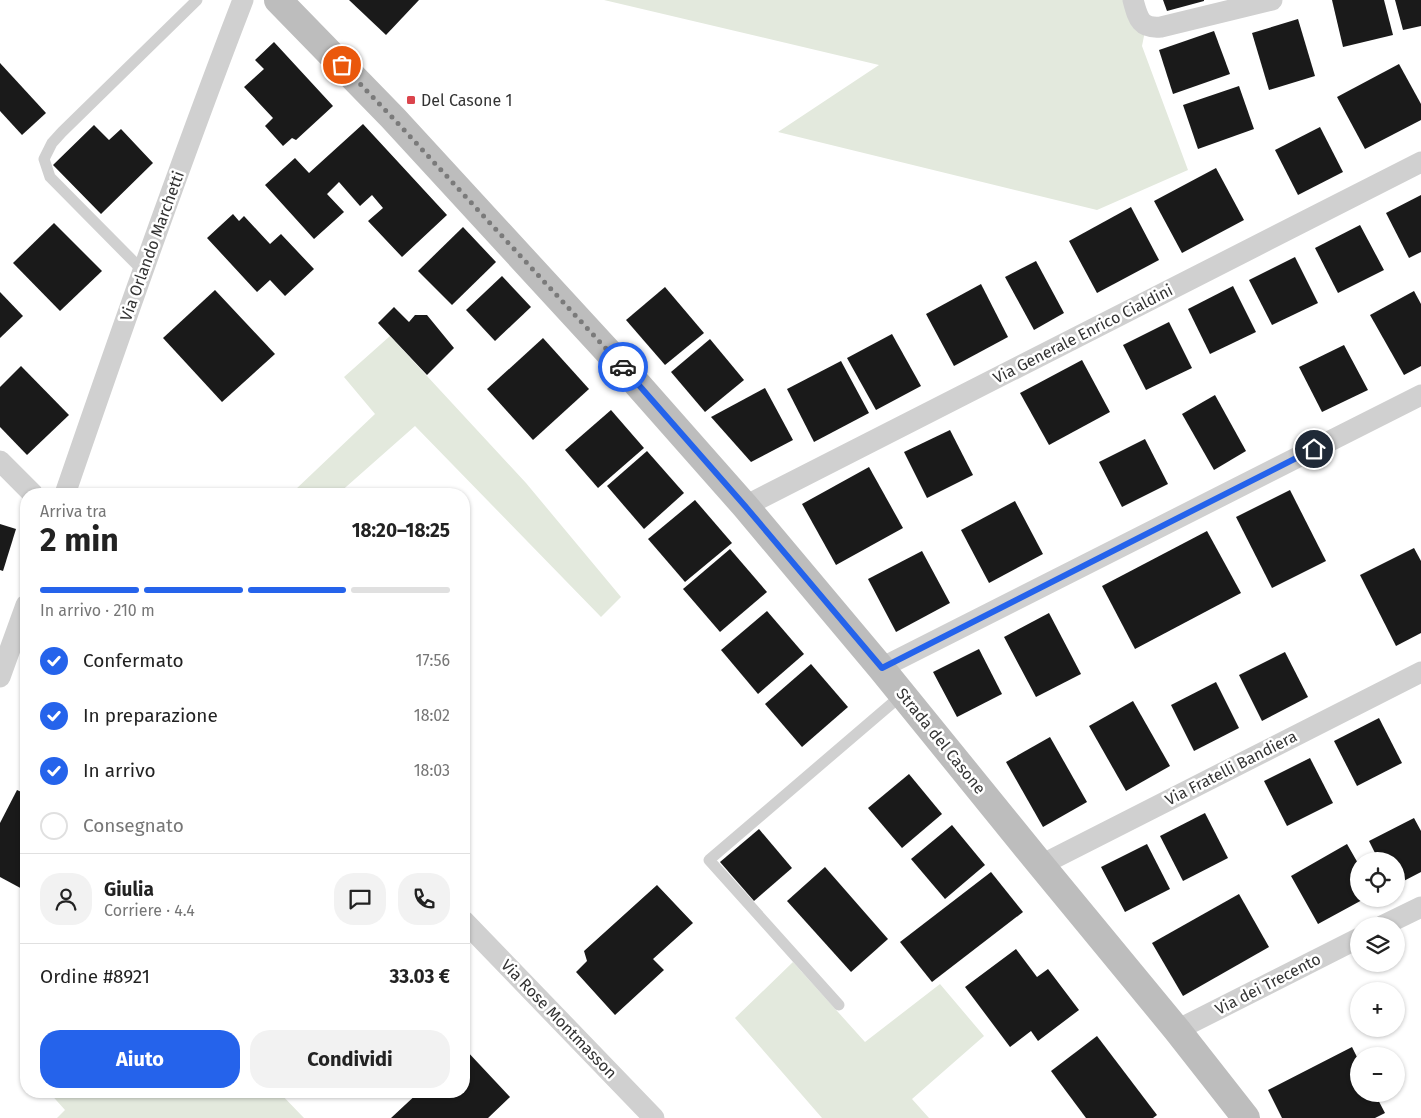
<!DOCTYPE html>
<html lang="it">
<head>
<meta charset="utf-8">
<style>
	:root { --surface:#fff; --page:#f2f2f2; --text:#222; --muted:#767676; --line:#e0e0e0; --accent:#2563eb }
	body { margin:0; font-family:"Fira Sans",sans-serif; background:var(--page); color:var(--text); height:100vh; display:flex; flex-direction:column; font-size:19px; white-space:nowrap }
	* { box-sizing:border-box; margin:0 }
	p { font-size:16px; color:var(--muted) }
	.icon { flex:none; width:28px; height:28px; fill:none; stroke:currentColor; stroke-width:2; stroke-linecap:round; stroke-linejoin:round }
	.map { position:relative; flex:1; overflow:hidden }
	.drawer { position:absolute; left:20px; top:488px; width:450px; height:610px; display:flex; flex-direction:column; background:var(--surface); border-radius:20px; box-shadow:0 1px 4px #0004 }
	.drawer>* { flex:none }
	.tools { position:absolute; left:1350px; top:852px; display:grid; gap:10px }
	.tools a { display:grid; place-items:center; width:55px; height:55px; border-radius:50%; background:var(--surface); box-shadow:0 1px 4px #0004; font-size:25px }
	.pin { position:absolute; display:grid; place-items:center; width:42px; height:42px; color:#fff; margin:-21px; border:2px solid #fff; border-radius:50%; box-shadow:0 1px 5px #0007 }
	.courier { position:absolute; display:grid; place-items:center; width:50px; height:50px; margin:-25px; border:4px solid #2563eb; border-radius:50%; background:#fff; color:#222; box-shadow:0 1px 6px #0007 }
	.head em { font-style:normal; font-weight:700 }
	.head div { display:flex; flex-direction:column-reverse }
	.head { display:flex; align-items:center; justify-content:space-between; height:85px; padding:0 20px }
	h1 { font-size:32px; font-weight:700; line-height:38px }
	.bar { display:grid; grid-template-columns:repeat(4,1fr); gap:8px 5px; align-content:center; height:60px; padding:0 20px }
	.bar i { height:6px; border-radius:4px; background:var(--line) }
	.bar .active { background:var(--accent) }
	.bar p { grid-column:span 4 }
	.line { display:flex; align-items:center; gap:12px; padding:0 20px; border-top:1px solid var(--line) }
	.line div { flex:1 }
	.round { display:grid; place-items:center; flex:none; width:52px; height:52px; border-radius:20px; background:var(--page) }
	ol { padding:0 20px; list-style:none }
	li { display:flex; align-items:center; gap:15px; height:55px }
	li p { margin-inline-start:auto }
	li .icon { padding:5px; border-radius:50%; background:var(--accent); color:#fff; stroke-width:4 }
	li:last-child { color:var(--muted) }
	li i { width:28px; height:28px; border:2px solid var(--line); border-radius:50% }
	.action { display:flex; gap:10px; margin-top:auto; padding:10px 20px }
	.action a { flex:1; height:58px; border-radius:20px; background:var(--accent); color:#fff; font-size:20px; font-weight:700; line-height:58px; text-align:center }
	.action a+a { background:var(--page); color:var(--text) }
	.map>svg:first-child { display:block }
</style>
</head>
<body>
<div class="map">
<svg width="1421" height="1118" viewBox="0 0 1421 1118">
	<rect width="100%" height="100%" fill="#fff"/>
	<g fill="#e3e9dd">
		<polygon points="604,0 1133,0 1146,26 1142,46 1188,170 1097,210 778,132 879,65"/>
		<polygon points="390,336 526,483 621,597 601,617 415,426 338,494 299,494 295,490 375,414 344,377"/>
		<polygon points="793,962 865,1042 940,984 984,1036 912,1099 929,1118 822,1118 735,1018"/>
		<polygon points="48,1091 278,1091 304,1118 57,1118 65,1110"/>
	</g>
	<g fill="#1a1a1a">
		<polygon points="349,0 419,0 386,35"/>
		<polygon points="1163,0 1204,0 1204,1 1167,11"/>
		<polygon points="1332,0 1384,0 1393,35 1343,47"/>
		<polygon points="1395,0 1421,0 1421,26 1403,30"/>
		<polygon points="1298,19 1315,76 1269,90 1252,33"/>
		<polygon points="1214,31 1230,74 1173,94 1159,50"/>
		<polygon points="274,42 333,106 296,140 292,138 283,146 265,126 273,118 244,87 264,69 255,60"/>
		<polygon points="0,63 46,113 22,135 0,111"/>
		<polygon points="1399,64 1421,104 1421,120 1365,149 1337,97"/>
		<polygon points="1239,86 1254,129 1198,149 1183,105"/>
		<polygon points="363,124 447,215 402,257 368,221 383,208 372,195 360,206 339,182 327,194 344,212 314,239 265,185 295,158 309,173"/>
		<polygon points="94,125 109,140 121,129 153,163 101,214 53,165"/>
		<polygon points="1320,127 1343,172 1298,195 1275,150"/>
		<polygon points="1216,168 1244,220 1182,253 1154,201"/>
		<polygon points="1421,195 1421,252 1409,258 1386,213"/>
		<polygon points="1131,207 1159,260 1097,293 1069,241"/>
		<polygon points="233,214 239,221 244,216 270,244 281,234 314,269 285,296 270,280 257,292 207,238"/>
		<polygon points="54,223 102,271 60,311 13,263"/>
		<polygon points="1360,225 1384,270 1338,293 1315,248"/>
		<polygon points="463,227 496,262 452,305 418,271"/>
		<polygon points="1295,257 1318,303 1272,325 1249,280"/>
		<polygon points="1036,261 1064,313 1034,330 1005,277"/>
		<polygon points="502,276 531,307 495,341 466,310"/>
		<polygon points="981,284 1008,337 954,366 926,314"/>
		<polygon points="1233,286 1256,332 1210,354 1188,309"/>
		<polygon points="665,287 704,333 665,365 626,320"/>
		<polygon points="215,290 275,354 222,402 163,338"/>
		<polygon points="1414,291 1421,304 1421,366 1404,375 1370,315"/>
		<polygon points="0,292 23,316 0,338"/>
		<polygon points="394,307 409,322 415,315 427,315 454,348 427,375 378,323"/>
		<polygon points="1169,322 1192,368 1146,390 1123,345"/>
		<polygon points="892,334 921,386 876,410 847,358"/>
		<polygon points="543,338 589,389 533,440 487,389"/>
		<polygon points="710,339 744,380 705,412 671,372"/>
		<polygon points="1344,345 1368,390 1322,412 1299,367"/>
		<polygon points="1082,360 1110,412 1049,445 1020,393"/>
		<polygon points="841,361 869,413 814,442 787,389"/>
		<polygon points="21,366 69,415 27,455 0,427 0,387"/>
		<polygon points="765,388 793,440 751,462 711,417"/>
		<polygon points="1215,395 1246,451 1214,470 1182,414"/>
		<polygon points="611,410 644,448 598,488 565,450"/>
		<polygon points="950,430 973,475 927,498 904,452"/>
		<polygon points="1145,439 1168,484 1122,507 1099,462"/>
		<polygon points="647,451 684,493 644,529 607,486"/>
		<polygon points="869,467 903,528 836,565 802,504"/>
		<polygon points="1290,490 1326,561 1272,588 1236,517"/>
		<polygon points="695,500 732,543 685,582 648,539"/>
		<polygon points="1015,501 1043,554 989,583 961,530"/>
		<polygon points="0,524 16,529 3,571 0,570"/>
		<polygon points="1207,531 1241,593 1135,649 1102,586"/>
		<polygon points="1414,548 1421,561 1421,633 1396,646 1360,575"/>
		<polygon points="730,549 767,592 720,632 683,589"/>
		<polygon points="922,551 950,603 896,632 868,579"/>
		<polygon points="767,611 804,654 758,694 721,650"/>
		<polygon points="1049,613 1081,674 1036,697 1004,637"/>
		<polygon points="979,649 1002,694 957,717 933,672"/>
		<polygon points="1285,652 1308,697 1262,721 1239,675"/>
		<polygon points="811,664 848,707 802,747 765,704"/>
		<polygon points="1216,682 1239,728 1194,751 1171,705"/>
		<polygon points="1133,701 1170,766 1126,791 1089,726"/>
		<polygon points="1379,718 1402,763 1357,786 1334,741"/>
		<polygon points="1050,737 1087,802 1043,827 1006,762"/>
		<polygon points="1310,758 1333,803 1287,826 1264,781"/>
		<polygon points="909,774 942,814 902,848 868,808"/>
		<polygon points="17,790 26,794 26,891 0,877 0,823"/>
		<polygon points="1205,813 1228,858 1183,881 1160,836"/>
		<polygon points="1414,818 1421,831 1421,872 1396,885 1396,861 1379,861 1369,841"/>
		<polygon points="952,825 985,865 945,899 911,859"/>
		<polygon points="759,829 792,868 754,901 720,862"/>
		<polygon points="1147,844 1170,889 1125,912 1101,867"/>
		<polygon points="1347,844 1359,865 1359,899 1364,899 1318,924 1291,876"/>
		<polygon points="825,867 888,939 851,972 787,901"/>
		<polygon points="991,872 1023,912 932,982 900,942"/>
		<polygon points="657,885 693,923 653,959 664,970 615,1015 576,972 587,961 584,951"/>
		<polygon points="1239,894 1269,947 1183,996 1152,943"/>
		<polygon points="1016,949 1037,977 1048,969 1079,1010 1038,1041 1031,1031 1010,1047 965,987"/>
		<polygon points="1097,1036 1157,1115 1153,1118 1086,1118 1051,1071"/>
		<polygon points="1352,1047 1359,1061 1359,1094 1375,1094 1385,1113 1375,1118 1282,1118 1268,1090"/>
		<polygon points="465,1049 510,1097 488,1118 391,1118 420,1091 464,1091 464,1050"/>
	</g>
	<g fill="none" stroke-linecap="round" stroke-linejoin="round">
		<g stroke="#d0d0d0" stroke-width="11">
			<polyline points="143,271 50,177 44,159 52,143 62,132 197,0"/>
			<polyline points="839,1005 709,860 903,694"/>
		</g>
		<g stroke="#d0d0d0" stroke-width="21">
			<path d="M1133 0C1138 18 1140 29 1161 27L1272 0"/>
			<polyline points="0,461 33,494"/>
			<path d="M65 494C122 328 180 163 243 0"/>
			<polyline points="745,506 1421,162"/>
			<polyline points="881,668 1421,395"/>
			<polyline points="0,677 26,605"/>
			<polyline points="1041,865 1421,672"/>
			<polyline points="464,921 654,1118"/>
			<polyline points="1382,926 1421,907"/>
			<polyline points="1177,1030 1359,938"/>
		</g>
		<polyline stroke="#bdbdbd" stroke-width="28" points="278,0 393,118 624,369 745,506 881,668 1041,865 1177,1030 1246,1118"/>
	</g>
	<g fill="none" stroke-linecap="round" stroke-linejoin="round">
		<polyline stroke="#7a7a7a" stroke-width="5" stroke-dasharray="0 9" points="342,65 393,118 623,367"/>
		<polyline stroke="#2563eb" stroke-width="6" points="623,367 745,506 882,668 1314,449"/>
	</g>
	<rect fill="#db444c" stroke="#fff" stroke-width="2" x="406" y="95" width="10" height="10" rx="2.5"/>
	<g text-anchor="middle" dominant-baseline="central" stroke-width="5" stroke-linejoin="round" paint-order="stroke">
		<g font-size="16" fill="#333" stroke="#fff" text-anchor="start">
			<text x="421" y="100">Del Casone 1</text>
		</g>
		<g font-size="16" fill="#333" stroke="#fff">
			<text transform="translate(152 246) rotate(-70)">Via Orlando Marchetti</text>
			<text transform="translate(1083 334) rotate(-27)">Via Generale Enrico Cialdini</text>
			<text transform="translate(941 741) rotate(51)">Strada del Casone</text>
			<text transform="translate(1231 768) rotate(-27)">Via Fratelli Bandiera</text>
			<text transform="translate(1268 984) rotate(-27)">Via dei Trecento</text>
			<text transform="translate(559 1019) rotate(46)">Via Rose Montmasson</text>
		</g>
	</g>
</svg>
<div class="tools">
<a><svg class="icon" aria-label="locate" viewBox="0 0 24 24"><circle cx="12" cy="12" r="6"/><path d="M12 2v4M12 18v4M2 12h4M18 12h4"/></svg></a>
<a><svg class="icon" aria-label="layers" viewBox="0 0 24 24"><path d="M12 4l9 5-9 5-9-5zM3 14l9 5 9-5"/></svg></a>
<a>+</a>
<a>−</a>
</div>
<div class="pin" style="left:342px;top:65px;background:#ea580c"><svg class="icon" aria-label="bag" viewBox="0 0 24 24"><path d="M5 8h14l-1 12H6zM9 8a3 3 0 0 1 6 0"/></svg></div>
<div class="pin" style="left:1314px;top:449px;background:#1f2937"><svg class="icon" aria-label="home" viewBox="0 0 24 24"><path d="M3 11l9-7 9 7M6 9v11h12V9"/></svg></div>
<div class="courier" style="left:623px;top:367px"><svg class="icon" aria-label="car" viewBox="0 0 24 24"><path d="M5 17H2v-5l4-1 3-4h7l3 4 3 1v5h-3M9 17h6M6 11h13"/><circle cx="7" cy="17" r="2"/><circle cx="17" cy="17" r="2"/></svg></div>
<section class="drawer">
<div class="head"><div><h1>2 min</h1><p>Arriva tra</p></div><em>18:20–18:25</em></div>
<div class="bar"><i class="active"></i><i class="active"></i><i class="active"></i><i></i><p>In arrivo · 210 m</p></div>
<ol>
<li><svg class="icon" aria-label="check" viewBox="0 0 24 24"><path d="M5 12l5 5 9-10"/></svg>Confermato<p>17:56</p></li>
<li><svg class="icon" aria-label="check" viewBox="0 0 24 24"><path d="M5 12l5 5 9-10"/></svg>In preparazione<p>18:02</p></li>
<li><svg class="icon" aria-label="check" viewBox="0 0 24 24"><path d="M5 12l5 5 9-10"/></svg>In arrivo<p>18:03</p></li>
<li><i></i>Consegnato</li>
</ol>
<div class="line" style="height:90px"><a class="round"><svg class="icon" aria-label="person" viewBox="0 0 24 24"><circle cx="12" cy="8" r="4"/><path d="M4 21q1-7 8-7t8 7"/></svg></a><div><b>Giulia</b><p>Corriere · 4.4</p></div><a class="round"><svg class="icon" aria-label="chat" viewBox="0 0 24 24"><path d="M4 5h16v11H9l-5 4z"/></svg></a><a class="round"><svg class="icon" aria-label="phone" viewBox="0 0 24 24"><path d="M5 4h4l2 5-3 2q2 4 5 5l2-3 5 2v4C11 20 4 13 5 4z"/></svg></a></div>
<div class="line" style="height:65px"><div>Ordine #8921</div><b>33.03 €</b></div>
<div class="action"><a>Aiuto</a><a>Condividi</a></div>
</section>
</div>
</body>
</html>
